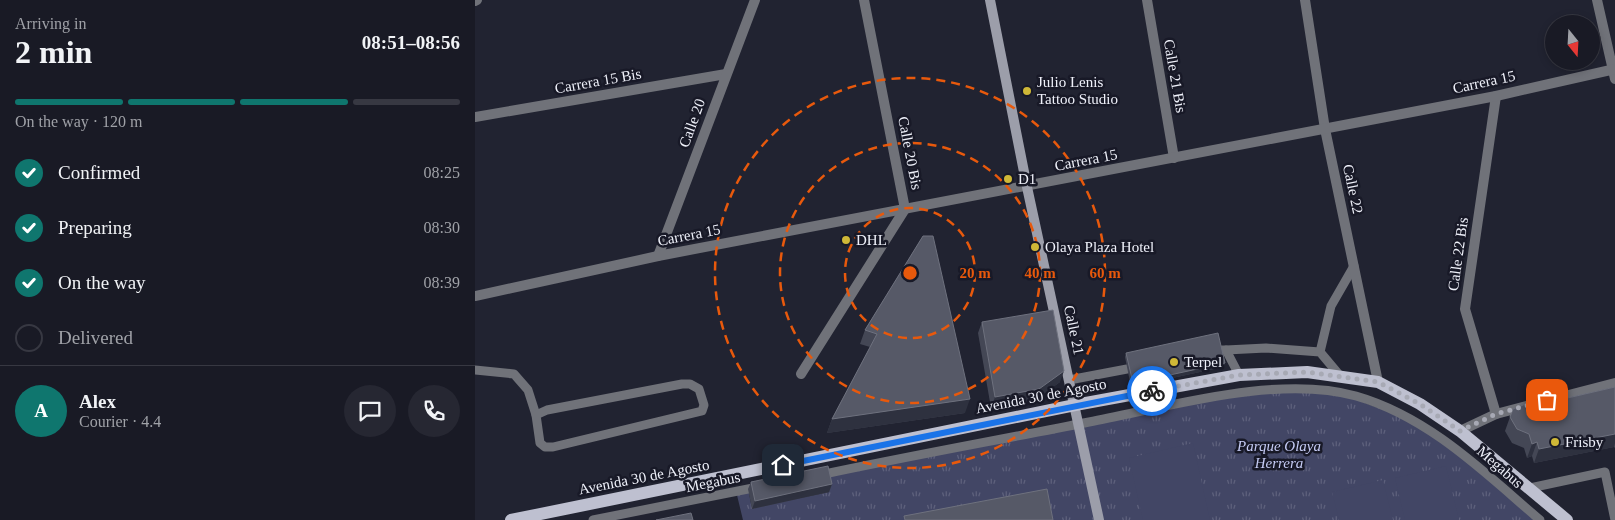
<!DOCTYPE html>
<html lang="en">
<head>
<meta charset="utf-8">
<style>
	:root { --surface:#191a25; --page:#262732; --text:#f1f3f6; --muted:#9fa1a7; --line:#373842; --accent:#0f766e }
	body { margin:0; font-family:"Times New Roman",serif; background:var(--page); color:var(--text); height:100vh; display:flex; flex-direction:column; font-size:19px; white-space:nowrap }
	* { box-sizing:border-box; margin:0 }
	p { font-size:16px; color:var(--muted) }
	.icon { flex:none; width:28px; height:28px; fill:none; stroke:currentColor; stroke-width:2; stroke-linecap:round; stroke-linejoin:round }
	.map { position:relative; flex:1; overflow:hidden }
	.details { display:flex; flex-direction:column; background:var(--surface); width:475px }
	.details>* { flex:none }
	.needle { width:32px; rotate:162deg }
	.buttons { position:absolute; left:1070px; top:15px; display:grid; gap:10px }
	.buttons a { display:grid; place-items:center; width:55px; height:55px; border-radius:50%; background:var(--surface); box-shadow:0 2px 8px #0003,0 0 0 1px var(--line); font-size:25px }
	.pin { position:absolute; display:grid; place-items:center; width:42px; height:42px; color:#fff; margin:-21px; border-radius:10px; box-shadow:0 2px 8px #0006 }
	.courier { position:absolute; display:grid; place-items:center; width:50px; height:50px; margin:-25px; border:4px solid #1a73e8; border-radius:50%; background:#fff; color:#222; box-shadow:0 1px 6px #0007 }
	.overview em { font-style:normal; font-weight:600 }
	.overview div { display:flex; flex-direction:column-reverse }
	.overview { display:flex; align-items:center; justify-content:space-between; height:85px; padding:0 15px }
	h1 { font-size:32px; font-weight:600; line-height:38px }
	.bar { display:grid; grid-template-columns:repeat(4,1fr); gap:8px 5px; align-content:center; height:60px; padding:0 15px }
	.bar i { height:6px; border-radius:4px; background:var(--line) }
	.bar .active { background:var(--accent) }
	.bar p { grid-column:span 4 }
	.line { display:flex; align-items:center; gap:12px; padding:0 15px; border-top:1px solid var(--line) }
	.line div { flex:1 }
	.round { display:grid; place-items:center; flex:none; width:52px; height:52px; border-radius:26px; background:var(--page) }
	ol { padding:0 15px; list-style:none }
	li { display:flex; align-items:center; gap:15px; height:55px }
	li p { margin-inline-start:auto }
	li .icon { padding:5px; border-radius:50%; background:var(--accent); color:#fff; stroke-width:4 }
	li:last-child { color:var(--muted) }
	li i { width:28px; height:28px; border:2px solid var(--line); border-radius:50% }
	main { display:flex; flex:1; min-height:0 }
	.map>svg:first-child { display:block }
</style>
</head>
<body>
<main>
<section class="details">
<div class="overview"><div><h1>2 min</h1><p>Arriving in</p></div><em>08:51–08:56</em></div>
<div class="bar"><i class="active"></i><i class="active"></i><i class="active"></i><i></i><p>On the way · 120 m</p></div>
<ol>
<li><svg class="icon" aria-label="check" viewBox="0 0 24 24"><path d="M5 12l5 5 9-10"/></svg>Confirmed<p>08:25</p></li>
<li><svg class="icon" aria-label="check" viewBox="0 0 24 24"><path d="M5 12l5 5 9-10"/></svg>Preparing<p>08:30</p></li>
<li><svg class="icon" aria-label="check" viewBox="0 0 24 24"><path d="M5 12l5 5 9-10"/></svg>On the way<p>08:39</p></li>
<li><i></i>Delivered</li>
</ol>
<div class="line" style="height:90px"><b class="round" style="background:var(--accent);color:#fff">A</b><div><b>Alex</b><p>Courier · 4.4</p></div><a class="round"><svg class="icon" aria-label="chat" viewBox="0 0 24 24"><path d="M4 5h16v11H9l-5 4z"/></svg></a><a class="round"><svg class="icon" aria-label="phone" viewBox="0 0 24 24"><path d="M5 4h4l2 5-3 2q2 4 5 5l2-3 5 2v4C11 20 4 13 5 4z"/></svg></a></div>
</section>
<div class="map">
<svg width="1140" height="520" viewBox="0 0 1140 520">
	<defs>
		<pattern id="grass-tufts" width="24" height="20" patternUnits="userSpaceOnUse" patternTransform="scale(1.25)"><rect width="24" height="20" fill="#424665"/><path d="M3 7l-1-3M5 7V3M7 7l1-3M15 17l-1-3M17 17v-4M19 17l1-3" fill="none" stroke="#5e617c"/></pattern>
	</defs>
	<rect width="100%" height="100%" fill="#212331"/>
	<polygon fill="url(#grass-tufts)" points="852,389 944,423 1065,520 268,520 261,491 273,489 277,508 354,492 350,473 754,395"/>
	<g fill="#424665">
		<polygon points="718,443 735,520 668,520 654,458"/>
		<polygon points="971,466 984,520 930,520 920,478"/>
		<polygon points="908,480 918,520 864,520 857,492"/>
	</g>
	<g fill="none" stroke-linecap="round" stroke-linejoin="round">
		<g stroke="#707279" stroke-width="9">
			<polyline points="747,350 751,350 764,375"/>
			<polyline points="751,350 791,348 845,352 866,377"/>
			<polyline points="845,352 856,306 879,266"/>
			<polyline points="0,370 39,374 53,390 61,415"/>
			<polyline points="594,380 652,369"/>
			<polygon points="207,384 215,384 224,389 229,405 227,411 78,447 70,447 65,443 61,415 72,410"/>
			<path d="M345 475C434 456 524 440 614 422 693 407 803 374 881 396 954 417 1009 472 1065 520"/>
			<polyline points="1055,488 1130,472 1140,520"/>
			<polyline points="118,520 283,487"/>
		</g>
		<g stroke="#707279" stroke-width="10">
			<polyline points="672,0 699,158"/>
			<polyline points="830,0 850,129 903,382"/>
			<polyline points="1122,0 1140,79"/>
			<polyline points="0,1 2,0"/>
			<polyline points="1021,96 990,309 1021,414"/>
			<polyline points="0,117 251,74"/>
			<polyline points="183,256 280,0"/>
			<polyline points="0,296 183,256 1021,96 1140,69"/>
			<polyline points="326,374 430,209 389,0"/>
			<polyline points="985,431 1021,414 1140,383"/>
		</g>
		<polyline stroke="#9c9eaa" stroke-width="10" points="515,0 552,187 624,520"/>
		<polyline stroke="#bec0d0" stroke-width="12" points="36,520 600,405 764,375 832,372 903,382 945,404 985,431 1092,520"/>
	</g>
	<g fill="#444755">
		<polygon points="448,236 490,413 352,433 357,419 395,347 385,344 390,330"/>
		<polygon points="507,322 585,382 560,400 516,408 503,333"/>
		<polygon points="651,353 750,363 748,367 656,387 650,357"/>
		<polygon points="1140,387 1140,448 1139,447 1059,463 1057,456 1052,458 1049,448 1037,443 1030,431 1035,417 1058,406"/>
		<polygon points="276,482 357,484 354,492 277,509 273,489"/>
	</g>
	<g fill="#2e313f">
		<polygon points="750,363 748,367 656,387 658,383"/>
		<polygon points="589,371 585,382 560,400 516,408 520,397"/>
		<polygon points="495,399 490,413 352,433 357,419"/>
		<polygon points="1140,434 1140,443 1139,447 1059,463 1064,449"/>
		<polygon points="1062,442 1057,456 1052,458 1057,444"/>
		<polygon points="357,484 354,492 277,509 280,501"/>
	</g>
	<g fill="#565967" stroke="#6e717e">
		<polygon points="448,236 458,236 495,399 357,419 402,334 390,330"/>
		<polygon points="578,310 589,371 564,389 520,397 507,322"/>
		<polygon points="743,333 750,363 658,383 651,353"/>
		<polygon points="1140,387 1140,434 1064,449 1062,442 1057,444 1054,434 1042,429 1035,417 1038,409 1056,402 1058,406"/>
		<polygon points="353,466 357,484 280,501 276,482"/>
		<polygon points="572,489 578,520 430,520 429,516"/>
		<polygon points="216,513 218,520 181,520"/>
	</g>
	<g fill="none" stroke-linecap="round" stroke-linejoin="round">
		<polyline stroke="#a7a9b4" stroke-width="5" stroke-dasharray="0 9" points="677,391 764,375 832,372 903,382 945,404 985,431 1021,414 1072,400"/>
		<polyline stroke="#1a73e8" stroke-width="6" points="308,465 677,391"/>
	</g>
	<g fill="none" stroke="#e8590c" stroke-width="2.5" stroke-dasharray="9 6">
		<circle cx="435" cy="273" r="65"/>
		<circle cx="435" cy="273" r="130"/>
		<circle cx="435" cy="273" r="195"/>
	</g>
	<g fill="#cfb837" stroke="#181927" stroke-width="2">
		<circle cx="552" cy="91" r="5"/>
		<circle cx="533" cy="179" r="5"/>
		<circle cx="371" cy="240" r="5"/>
		<circle cx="560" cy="247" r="5"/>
		<circle cx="699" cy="362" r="5"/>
		<circle cx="1080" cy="442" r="5"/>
	</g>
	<g text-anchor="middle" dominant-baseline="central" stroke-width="5" stroke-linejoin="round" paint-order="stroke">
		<g font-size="15" fill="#eff1fa" stroke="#181927">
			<text transform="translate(700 76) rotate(80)">Calle 21 Bis</text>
			<text transform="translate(123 81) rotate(-10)">Carrera 15 Bis</text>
			<text transform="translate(1009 82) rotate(-12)">Carrera 15</text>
			<text transform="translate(217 123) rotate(-70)">Calle 20</text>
			<text transform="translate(435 153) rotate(79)">Calle 20 Bis</text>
			<text transform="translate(611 160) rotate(-11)">Carrera 15</text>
			<text transform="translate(878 189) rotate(78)">Calle 22</text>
			<text transform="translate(214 235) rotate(-11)">Carrera 15</text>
			<text transform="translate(983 254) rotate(-82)">Calle 22 Bis</text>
			<text transform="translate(599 330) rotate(78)">Calle 21</text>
			<text transform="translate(566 396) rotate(-11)">Avenida 30 de Agosto</text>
			<text transform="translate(1025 467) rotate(41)">Megabus</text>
			<text transform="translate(169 477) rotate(-11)">Avenida 30 de Agosto</text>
			<text transform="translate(238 482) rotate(-11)">Megabus</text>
		</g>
		<g font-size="15" fill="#eff1fa" stroke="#181927" text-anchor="start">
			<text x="562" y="82">Julio Lenis<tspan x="562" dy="17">Tattoo Studio</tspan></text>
			<text x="543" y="179">D1</text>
			<text x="381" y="240">DHL</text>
			<text x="570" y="247">Olaya Plaza Hotel</text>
			<text x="709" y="362">Terpel</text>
			<text x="1090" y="442">Frisby</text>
		</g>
		<g font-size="15" font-style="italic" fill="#c5cbf4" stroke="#181927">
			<text x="804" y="446">Parque Olaya<tspan x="804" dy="17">Herrera</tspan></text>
		</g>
	</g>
	<circle cx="435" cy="273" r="8" fill="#e8590c" stroke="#181927" stroke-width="2.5"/>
	<g font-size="15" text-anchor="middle" font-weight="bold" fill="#e8590c" stroke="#181927" stroke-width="5" stroke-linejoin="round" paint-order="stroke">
		<text x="500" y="278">20 m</text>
		<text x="565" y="278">40 m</text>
		<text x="630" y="278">60 m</text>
	</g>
</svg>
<div class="buttons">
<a><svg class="needle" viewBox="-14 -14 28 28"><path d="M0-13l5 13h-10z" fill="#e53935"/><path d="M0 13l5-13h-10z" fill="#9fa1a7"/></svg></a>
</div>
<div class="pin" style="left:1072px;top:400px;background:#ea580c"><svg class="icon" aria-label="bag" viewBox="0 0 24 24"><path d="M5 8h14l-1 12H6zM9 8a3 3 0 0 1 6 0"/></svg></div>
<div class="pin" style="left:308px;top:465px;background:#1f2937"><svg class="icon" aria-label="home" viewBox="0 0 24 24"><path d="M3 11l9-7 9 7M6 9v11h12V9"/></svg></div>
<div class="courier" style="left:677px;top:391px"><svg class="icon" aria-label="bike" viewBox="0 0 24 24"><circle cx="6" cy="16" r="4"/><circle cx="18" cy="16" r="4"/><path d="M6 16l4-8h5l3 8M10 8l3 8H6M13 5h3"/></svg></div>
</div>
</main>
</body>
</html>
